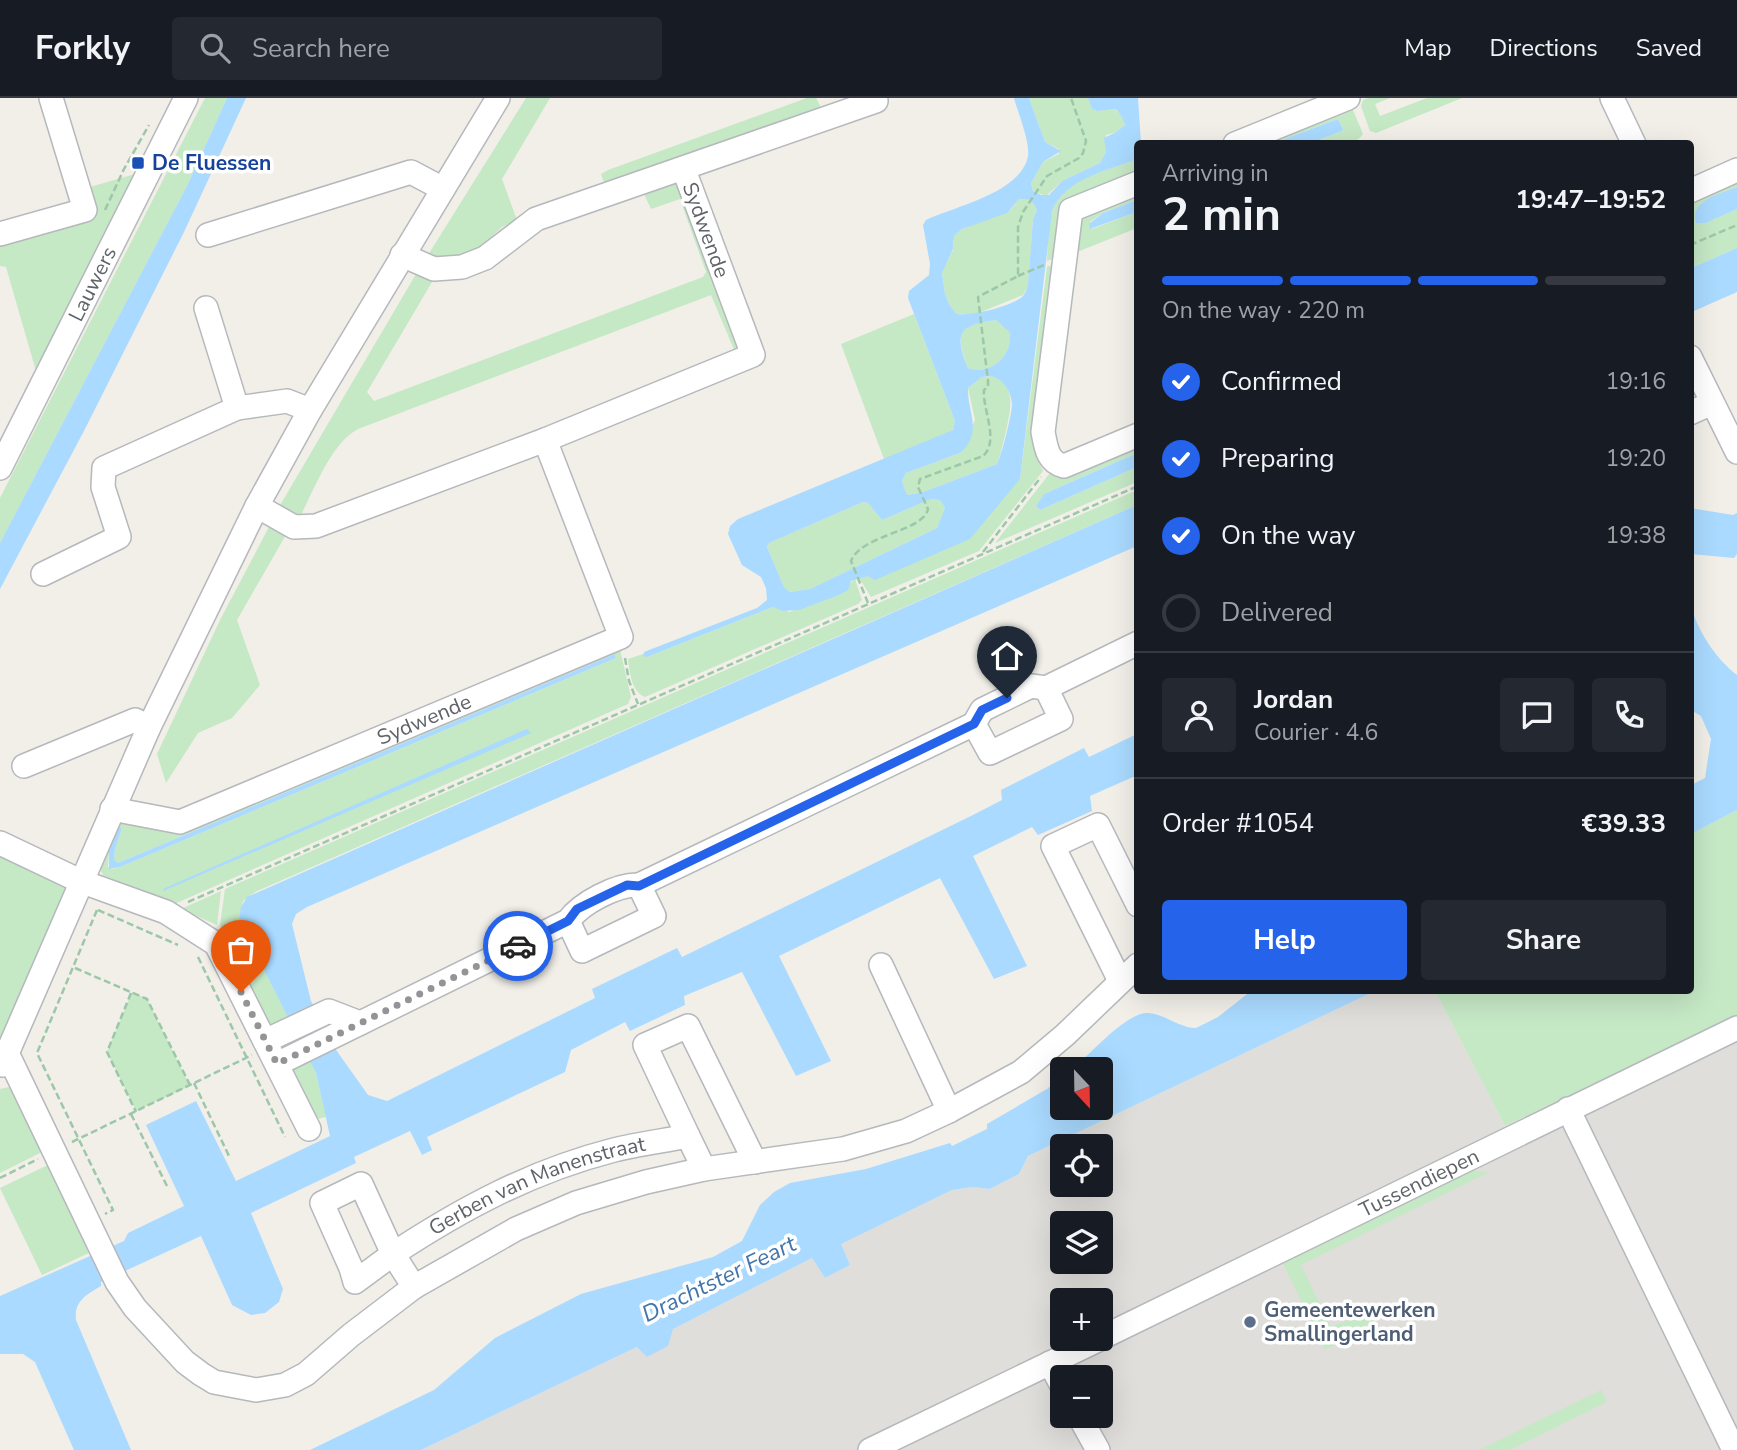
<!DOCTYPE html>
<html lang="en">
<head>
<meta charset="utf-8">
<style>
	:root { --surface:#171b24; --page:#242831; --text:#f1f3f6; --muted:#9ea1a6; --line:#363941; --accent:#2563eb }
	body { margin:0; font-family:"Nunito Sans",sans-serif; background:var(--page); color:var(--text); height:100vh; display:flex; flex-direction:column; font-size:26px; white-space:nowrap }
	* { box-sizing:border-box; margin:0 }
	p { font-size:23px; color:var(--muted) }
	.icon { flex:none; width:38px; height:38px; fill:none; stroke:currentColor; stroke-width:2; stroke-linecap:round; stroke-linejoin:round }
	.map { position:relative; flex:1; overflow:hidden }
	.panel { position:absolute; left:1134px; top:42px; width:560px; height:854px; display:flex; flex-direction:column; background:var(--surface); border-radius:7px; box-shadow:0 7px 28px #0002 }
	.panel>* { flex:none }
	.needle { width:46px; rotate:158deg }
	.buttons { position:absolute; left:1050px; top:959px; display:grid; gap:14px }
	.buttons a { display:grid; place-items:center; width:63px; height:63px; border-radius:7px; background:var(--surface); box-shadow:0 7px 28px #0002; font-size:35px }
	.pin { position:absolute; display:grid; place-items:center; width:60px; height:60px; color:#fff; margin:-72px -30px; border-radius:50% 50% 50% 0; rotate:-45deg; box-shadow:0 0 7px #0007 }
	.pin .icon { rotate:45deg }
	.courier { position:absolute; display:grid; place-items:center; width:70px; height:70px; margin:-35px; border:5px solid #2563eb; border-radius:50%; background:#fff; color:#222; box-shadow:0 2px 9px #0007 }
	.overview em { font-style:normal; font-weight:700 }
	.overview div { display:flex; flex-direction:column-reverse }
	.overview { display:flex; align-items:center; justify-content:space-between; height:119px; padding:0 28px }
	h1 { font-size:46px; font-weight:700; line-height:52px }
	.bar { display:grid; grid-template-columns:repeat(4,1fr); gap:10px 7px; align-content:center; height:84px; padding:0 28px }
	.bar i { height:9px; border-radius:5px; background:var(--line) }
	.bar .current { background:var(--accent) }
	.bar p { grid-column:span 4 }
	.line { display:flex; align-items:center; gap:18px; padding:0 28px; border-top:2px solid var(--line) }
	.line div { flex:1 }
	.round { display:grid; place-items:center; flex:none; width:74px; height:74px; border-radius:7px; background:var(--page) }
	ol { padding:0 28px; list-style:none }
	li { display:flex; align-items:center; gap:21px; height:77px }
	li p { margin-inline-start:auto }
	li .icon { padding:7px; border-radius:50%; background:var(--accent); color:#fff; stroke-width:4 }
	li:last-child { color:var(--muted) }
	li i { width:38px; height:38px; border:4px solid var(--line); border-radius:50% }
	.action { display:flex; gap:14px; margin-top:auto; padding:14px 28px }
	.action a { flex:1; height:80px; border-radius:7px; background:var(--accent); color:#fff; font-size:28px; font-weight:700; line-height:80px; text-align:center }
	.action a+a { background:var(--page); color:var(--text) }
	header { display:flex; align-items:center; gap:42px; box-sizing:border-box; height:98px; padding:0 35px; background:var(--surface); border-bottom:2px solid var(--line) }
	header strong { font-size:33px }
	nav { display:flex; gap:38px; margin-inline-start:auto; font-size:24px }
	.search { width:490px; height:63px; background:var(--page); display:flex; align-items:center; gap:18px; box-sizing:border-box; padding:0 24px; border-radius:7px; color:var(--muted); font-size:26px }
	.map>svg:first-child { display:block }
</style>
</head>
<body>
<header>
<strong>Forkly</strong>
<div class="search"><svg class="icon" aria-label="search" viewBox="0 0 24 24"><circle cx="10" cy="10" r="6"/><path d="M15 15l6 6"/></svg>Search here</div>
<nav><a>Map</a><a>Directions</a><a>Saved</a></nav>
</header>
<div class="map">
<svg width="1737" height="1352" viewBox="0 0 1737 1352">
	<rect width="100%" height="100%" fill="#f1efe8"/>
	<path fill="#e0deda" fill-rule="evenodd" d="M1375 893H1435L1505 1028 1737 918V1352H421L637 1249 812 1160 825 1180 850 1167 840 1146 952 1092 973 1089 990 1091 1019 1076 1028 1058ZM1062 1048H1101V1087H1062ZM1062 1125H1101V1164H1062ZM1062 1202H1101V1241H1062ZM1062 1279H1101V1318H1062Z"/>
	<g fill="#c5e8c5" fill-rule="evenodd">
		<polygon points="205,0 227,0 188,86 0,445 0,400"/>
		<polygon points="526,0 550,0 502,81 517,122 502,129 476,153 446,165 428,157"/>
		<polygon points="807,0 816,0 824,15 607,93 601,76 608,72"/>
		<polygon points="1029,0 1088,0 1092,11 1097,13 1115,11 1123,19 1125,27 1116,34 1106,37 1106,54 1100,65 1062,83 1046,98 1033,93 1031,85 1043,64 1059,56 1059,51 1045,44"/>
		<polygon points="1368,0 1390,0 1375,6 1380,18 1427,0 1462,0 1376,35 1370,33 1361,8 1363,2"/>
		<path d="M1347 8 1353 12 1363 36C1354 51 1327 45 1311 45L1342 33 1343 31 1338 21 1274 45 1260 46Z"/>
		<path d="M1137 61V79L1066 108 1060 158 1047 163C1048 147 1048 129 1052 114 1061 81 1110 72 1137 61Z"/>
		<polygon points="135,76 36,273 6,169 0,168 0,142 91,112 90,89"/>
		<path d="M692 77 755 256 735 254 711 197 358 331C331 345 313 394 299 421L279 409 419 171 435 179 367 294 374 303 703 179 706 174 680 101 651 111 644 96Z"/>
		<polygon points="1737,79 1737,89 1701,105 1706,125 1737,111 1737,150 1691,170 1690,99"/>
		<polygon points="1137,92 1137,102 1103,115 1090,124 1092,131 1137,114 1137,130 1072,156 1077,119"/>
		<polygon points="1019,101 1031,102 1037,112 1033,121 1028,188 1023,197 976,216 957,216 950,208 945,196 942,174 953,152 954,138 962,131 1011,111"/>
		<polygon points="1056,165 1059,165 1036,359 1043,373 979,453 871,499 859,480 868,478 1020,381 1047,169"/>
		<path d="M914 216 955 323C955 332 952 333 944 337L884 361 841 246Z"/>
		<path d="M996 222 1010 235C1012 259 991 277 968 270 955 235 957 227 996 222Z"/>
		<path d="M993 278C1019 288 1009 317 1005 338 1002 347 1001 357 997 366L923 394 907 397 902 383 906 375 960 355 975 322 968 290 982 279Z"/>
		<polygon points="1137,344 1137,355 1044,396 1036,408 1040,412 1137,369 1137,384 995,445 1050,375 1056,377"/>
		<polygon points="1137,392 1137,407 255,794 243,803 239,822 291,923 274,928 266,922 220,827 225,791"/>
		<polygon points="931,401 940,402 945,410 937,430 810,491 790,494 784,489 767,449 769,445 863,404 868,405 882,422"/>
		<polygon points="269,429 275,429 287,435 237,522 260,587 232,620 198,635 166,685 157,656 221,520"/>
		<path d="M855 481 862 502 858 506 645 599C631 593 630 575 628 561L643 556 647 559 773 509 790 514 849 486Z"/>
		<path d="M619 547 631 599 628 606 172 807 103 777 99 769 115 722 179 731ZM615 556 616 560 120 769 112 771 108 769 109 753 121 733 115 751 114 761 118 765Z"/>
		<polygon points="1737,712 1737,918 1505,1028 1435,893 1690,892 1691,736"/>
		<polygon points="0,756 69,791 0,951"/>
		<polygon points="221,793 217,827 181,811"/>
		<polygon points="132,894 147,901 190,988 136,1013 107,954"/>
		<polygon points="309,960 316,975 326,1019 312,1022 287,971"/>
		<polygon points="9,989 18,994 46,1052 0,1075 0,991"/>
		<polygon points="50,1066 93,1153 42,1177 0,1090"/>
		<polygon points="1466,1072 1489,1074 1301,1167 1331,1229 1368,1214 1373,1223 1339,1241 1341,1245 1325,1251 1281,1162"/>
		<polygon points="1601,1292 1607,1304 1510,1352 1479,1352"/>
	</g>
	<g fill="#aadaff" fill-rule="evenodd">
		<polygon points="227,0 246,0 184,134 85,331 0,491 0,445 188,86"/>
		<path d="M1014 0H1029L1045 44 1061 53 1043 64 1031 85 1033 93 1041 97H1049L1062 83 1100 65 1106 54 1104 40 1116 34 1125 27 1122 19 1116 11 1097 13 1092 11 1088 0H1138L1141 45 1138 46 1137 61C1108 73 1065 80 1052 113L1020 381 970 441 875 482 868 478 851 483 848 492 839 497 799 512 783 513 773 509 647 559 643 558 644 554 757 510 767 502 766 490 761 479 742 467 728 436 730 428 738 421 953 332 955 323 908 200 909 193 929 177 930 166 923 127 926 122C956 108 1021 95 1028 58 1030 43 1018 15 1014 0ZM1019 101 1031 102 1037 112 1033 121 1028 187C1027 190 1025 196 1023 198 1013 208 971 218 957 216L950 208 945 196 942 175 953 151 954 138 962 131 1007 115ZM996 222 1010 235C1012 259 991 277 968 270 954 236 958 227 996 222ZM990 278C1003 280 1011 293 1012 306 1012 316 1002 356 997 366L923 394 907 397 902 383 906 375 960 355C984 334 967 314 968 290L982 279ZM931 401 940 402 945 410 937 430 810 491 790 494 784 489 767 449 769 445 863 404 868 405 882 422Z"/>
		<polygon points="1338,21 1343,31 1342,33 1311,45 1274,45"/>
		<path d="M1737 89V111L1706 125H1696C1689 102 1721 96 1737 89Z"/>
		<polygon points="1137,102 1137,114 1090,131 1089,126 1103,115"/>
		<polygon points="1737,150 1737,194 1694,213 1691,206 1691,170"/>
		<polygon points="1137,355 1137,369 1040,412 1036,408 1044,396"/>
		<path d="M1137 407V448L307 809 296 816 292 826 311 903 334 949 368 997 387 1003 595 900 592 891 677 850 682 859 973 717 1002 702 1001 692 1084 650 1089 659 1137 636V681L1133 679 1090 698 1092 713 1038 737 1032 729 973 758 1027 868 994 881 940 780 779 858 831 963 796 978 742 874 684 898 685 907 630 933 625 924 571 952 565 974 427 1039 432 1052 422 1057 410 1033 354 1059 356 1065 251 1115 283 1191 279 1204 265 1215 251 1217 232 1207 201 1138 101 1184V1188C86 1197 74 1203 76 1222L131 1352H74L35 1264 23 1256H0V1198L124 1143 128 1135 184 1108 146 1027 196 1003 236 1083 330 1038 316 975 239 822 241 809 247 799Z"/>
		<polygon points="1690,410 1733,417 1737,415 1737,456 1734,460 1691,456"/>
		<path d="M1690 505C1697 532 1715 560 1737 577V712L1691 736V687L1705 680 1711 641 1701 618 1691 612Z"/>
		<polygon points="615,556 616,560 120,769 109,771 109,752 117,730 121,730 121,733 115,751 114,761 118,765"/>
		<polygon points="527,631 531,635 163,793 163,791"/>
		<path d="M1251 893H1375L1028 1058 1019 1076 990 1091 973 1089 952 1092 841 1146 850 1167 825 1180 812 1160 673 1231 668 1248 647 1259 637 1249 421 1352H310L434 1292 495 1240 581 1196 713 1159 742 1143 760 1107 774 1094 790 1085 866 1071 950 1045 952 1048 987 1031V1026L1047 991 1062 979V1010H1101V971H1072C1089 958 1126 914 1148 915 1165 916 1179 930 1196 930L1218 919Z"/>
	</g>
	<g fill="none" stroke-linecap="round" stroke-linejoin="round">
		<g stroke="#b5b8bc" stroke-width="26">
			<g id="minor">
				<polyline points="1612,0 1634,46"/>
				<polyline points="1235,46 1348,0"/>
				<path d="M1138 85 1071 112 1043 334C1046 349 1047 364 1064 368L1138 337"/>
				<polyline points="1690,93 1737,72"/>
				<polyline points="0,136 85,112 51,0"/>
				<polyline points="208,137 411,74 443,91"/>
				<polyline points="402,157 434,171 462,169 485,160 536,121 876,3 875,0"/>
				<polyline points="206,210 237,310"/>
				<polyline points="1690,259 1737,354"/>
				<polyline points="1690,315 1712,305"/>
				<path id="s1" d="M0 370 186 0"/>
				<polyline points="257,408 294,429 316,428 545,342 753,257 684,72"/>
				<polyline points="43,476 119,439 103,389 104,370 237,310 287,303 310,312"/>
				<polyline points="974,626 990,655 1061,621 1046,590"/>
				<polyline points="24,668 135,622 149,629"/>
				<path id="s2" d="M112 711 180 724 621 539 545 342"/>
				<polyline points="0,745 80,783 166,814 216,846 309,1031"/>
				<polyline points="568,823 582,853 654,818 639,787"/>
				<polyline points="881,867 949,1013"/>
				<polyline points="1120,883 1053,748 1098,727 1138,807"/>
				<polyline points="265,943 329,913 360,925"/>
				<polyline points="7,955 117,1184 135,1210 185,1264 201,1276 214,1284 256,1292 285,1287 306,1276 351,1237 414,1189 516,1131 576,1105 646,1084 704,1071 843,1051 906,1033 949,1013 1021,974 1065,937 1138,867"/>
				<path d="M277 966 568 823C581 805 617 786 639 787L974 626 982 612 1031 588 1046 590 1138 545"/>
				<polyline points="2,967 149,629 257,408 310,312 498,0"/>
				<polyline points="1568,1011 1734,1352"/>
				<polyline points="688,1038 645,947 688,928 755,1064"/>
				<polygon points="361,1086 393,1156 355,1184 351,1170 322,1105"/>
				<path id="s3" d="M414 1189 393 1156C463 1110 532 1073 614 1052 638 1046 663 1043 688 1038L704 1071"/>
				<path id="s4" d="M1101 1240 1737 930"/>
				<polyline points="1050,1265 1062,1288"/>
				<polyline points="1079,1318 1098,1352"/>
				<polyline points="870,1352 1100,1241"/>
			</g>
		</g>
		<g stroke="#9cc7a9" stroke-width="2.5" stroke-dasharray="7 3.5" stroke-linecap="butt">
			<polyline points="105,112 124,71 149,27"/>
			<polyline points="1690,147 1737,127"/>
			<polyline points="1018,178 1044,167"/>
			<polyline points="983,454 1041,379"/>
			<path d="M868 505 851 463C862 436 923 434 928 411L918 389 920 381 983 358C1000 343 982 311 984 292L988 289V283L978 199 1018 178V129L1023 114 1047 78 1079 60 1083 55 1086 43 1071 0"/>
			<polyline points="625,560 629,583 638,606"/>
			<polyline points="188,804 1138,388"/>
			<polyline points="97,812 37,955 113,1112 105,1116"/>
			<polyline points="98,812 178,847"/>
			<polyline points="198,859 285,1039"/>
			<polyline points="75,870 147,901 190,987"/>
			<polyline points="131,895 107,954 136,1014"/>
			<polyline points="194,985 229,1058"/>
			<polyline points="131,1016 167,1088"/>
			<polyline points="72,1044 252,957"/>
			<polyline points="0,1080 38,1061"/>
		</g>
		<use href="#minor" stroke="#fff" stroke-width="23"/>
	</g>
	<g fill="none" stroke-linecap="round" stroke-linejoin="round">
		<polyline stroke="#929495" stroke-width="7" stroke-dasharray="0 12.6" points="241,894 277,966 518,848"/>
		<polyline stroke="#2563eb" stroke-width="9" points="518,848 568,823 577,811 627,787 639,788 974,626 982,612 1007,600"/>
	</g>
	<rect fill="#1a4fb4" stroke="#fff" stroke-width="2.5" x="131" y="58" width="14" height="14" rx="3.5"/>
	<circle fill="#5c6f8a" stroke="#fff" stroke-width="2.5" cx="1250" cy="1224" r="7"/>
	<g text-anchor="middle" dominant-baseline="central" stroke-width="7" stroke-linejoin="round" paint-order="stroke">
		<g font-size="21" font-weight="bold" fill="#164399" stroke="#fff" text-anchor="start">
			<text x="152" y="65">De Fluessen</text>
		</g>
		<g font-size="21" fill="#5f6368" stroke="#fff">
			<text transform="translate(706 132) rotate(70)">Sydwende</text>
			<text stroke="none"><textPath href="#s1" startOffset="206">Lauwers</textPath></text>
			<text stroke="none"><textPath href="#s2" startOffset="334">Sydwende</textPath></text>
			<text stroke="none"><textPath href="#s4" startOffset="354">Tussendiepen</textPath></text>
			<text stroke="none"><textPath href="#s3" startOffset="200">Gerben van Manenstraat</textPath></text>
		</g>
		<g font-size="21" font-weight="bold" fill="#4e5e75" stroke="#fff" text-anchor="start">
			<text x="1264" y="1212">Gemeentewerken<tspan x="1264" dy="24">Smallingerland</tspan></text>
		</g>
		<g font-size="23" font-style="italic" fill="#4174aa" stroke="#fff">
			<text transform="translate(719 1181) rotate(-26)">Drachtster Feart</text>
		</g>
	</g>
</svg>
<div class="buttons">
<a><svg class="needle" viewBox="-14 -14 28 28"><path d="M0-13l5 13h-10z" fill="#e53935"/><path d="M0 13l5-13h-10z" fill="#9ea1a6"/></svg></a>
<a><svg class="icon" aria-label="locate" viewBox="0 0 24 24"><circle cx="12" cy="12" r="6"/><path d="M12 2v4M12 18v4M2 12h4M18 12h4"/></svg></a>
<a><svg class="icon" aria-label="layers" viewBox="0 0 24 24"><path d="M12 4l9 5-9 5-9-5zM3 14l9 5 9-5"/></svg></a>
<a>+</a>
<a>−</a>
</div>
<div class="pin" style="left:241px;top:894px;background:#ea580c"><svg class="icon" aria-label="bag" viewBox="0 0 24 24"><path d="M5 8h14l-1 12H6zM9 8a3 3 0 0 1 6 0"/></svg></div>
<div class="pin" style="left:1007px;top:600px;background:#1f2937"><svg class="icon" aria-label="home" viewBox="0 0 24 24"><path d="M3 11l9-7 9 7M6 9v11h12V9"/></svg></div>
<div class="courier" style="left:518px;top:848px"><svg class="icon" aria-label="car" viewBox="0 0 24 24"><path d="M5 17H2v-5l4-1 3-4h7l3 4 3 1v5h-3M9 17h6M6 11h13"/><circle cx="7" cy="17" r="2"/><circle cx="17" cy="17" r="2"/></svg></div>
<section class="panel">
<div class="overview"><div><h1>2 min</h1><p>Arriving in</p></div><em>19:47–19:52</em></div>
<div class="bar"><i class="current"></i><i class="current"></i><i class="current"></i><i></i><p>On the way · 220 m</p></div>
<ol>
<li><svg class="icon" aria-label="check" viewBox="0 0 24 24"><path d="M5 12l5 5 9-10"/></svg>Confirmed<p>19:16</p></li>
<li><svg class="icon" aria-label="check" viewBox="0 0 24 24"><path d="M5 12l5 5 9-10"/></svg>Preparing<p>19:20</p></li>
<li><svg class="icon" aria-label="check" viewBox="0 0 24 24"><path d="M5 12l5 5 9-10"/></svg>On the way<p>19:38</p></li>
<li><i></i>Delivered</li>
</ol>
<div class="line" style="height:126px"><a class="round"><svg class="icon" aria-label="person" viewBox="0 0 24 24"><circle cx="12" cy="8" r="4"/><path d="M4 21q1-7 8-7t8 7"/></svg></a><div><b>Jordan</b><p>Courier · 4.6</p></div><a class="round"><svg class="icon" aria-label="chat" viewBox="0 0 24 24"><path d="M4 5h16v11H9l-5 4z"/></svg></a><a class="round"><svg class="icon" aria-label="phone" viewBox="0 0 24 24"><path d="M5 4h4l2 5-3 2q2 4 5 5l2-3 5 2v4C11 20 4 13 5 4z"/></svg></a></div>
<div class="line" style="height:91px"><div>Order #1054</div><b>€39.33</b></div>
<div class="action"><a>Help</a><a>Share</a></div>
</section>
</div>
</body>
</html>
